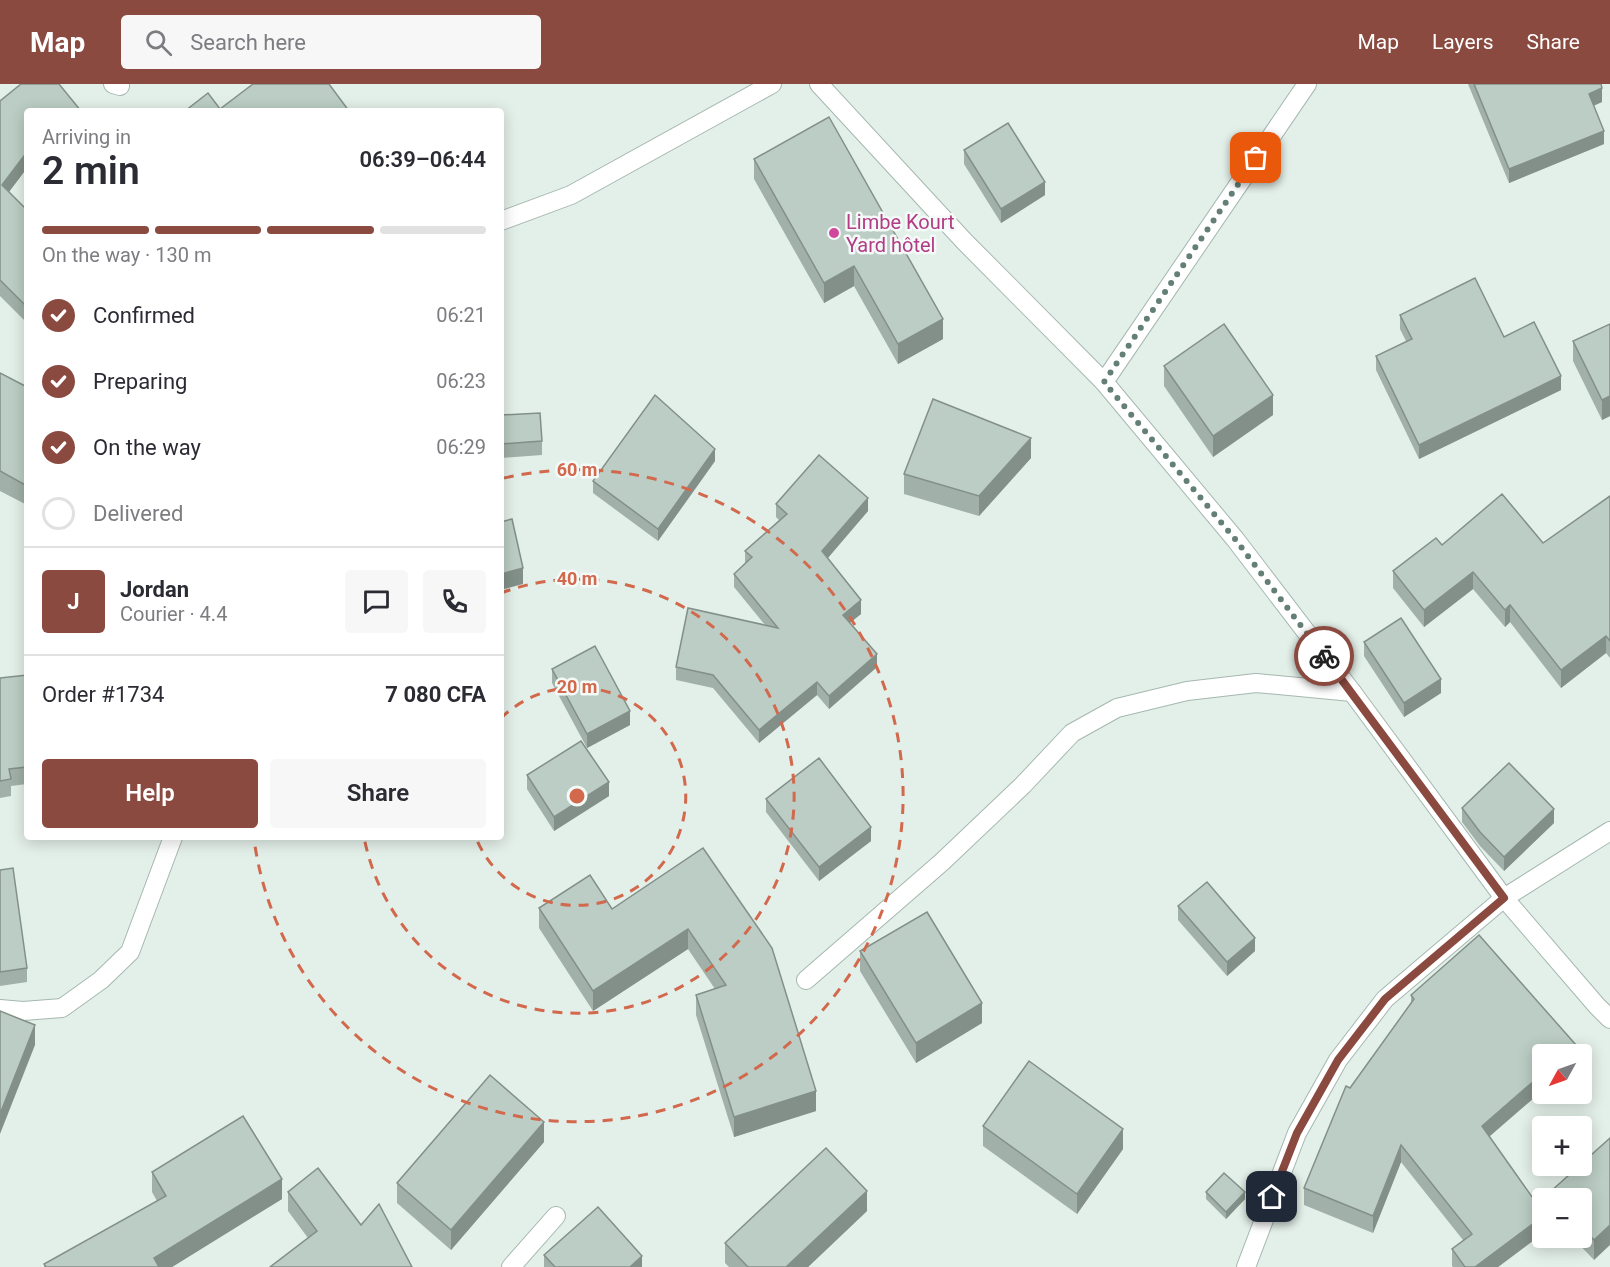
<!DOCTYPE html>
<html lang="en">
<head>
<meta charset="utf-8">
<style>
	:root { --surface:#fff; --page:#f7f7f7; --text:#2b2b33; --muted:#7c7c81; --line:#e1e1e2; --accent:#8a4a40 }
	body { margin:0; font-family:Roboto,sans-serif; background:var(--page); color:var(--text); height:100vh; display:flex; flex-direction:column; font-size:22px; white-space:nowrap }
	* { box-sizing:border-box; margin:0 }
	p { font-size:20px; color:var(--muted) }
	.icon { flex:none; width:33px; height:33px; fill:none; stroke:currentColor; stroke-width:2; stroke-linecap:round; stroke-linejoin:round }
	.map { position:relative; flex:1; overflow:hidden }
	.side { position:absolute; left:24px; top:24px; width:480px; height:732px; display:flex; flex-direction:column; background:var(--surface); border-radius:6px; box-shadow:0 3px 15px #0003 }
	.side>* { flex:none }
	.needle { width:39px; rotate:230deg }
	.fabs { position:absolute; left:1532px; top:960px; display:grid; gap:12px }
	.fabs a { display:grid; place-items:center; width:60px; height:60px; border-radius:6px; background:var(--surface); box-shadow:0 3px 15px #0003; font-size:30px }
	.pin { position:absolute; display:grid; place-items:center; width:51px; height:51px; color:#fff; margin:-26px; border-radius:12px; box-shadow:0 3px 9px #0006 }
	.courier { position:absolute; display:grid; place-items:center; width:60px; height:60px; margin:-30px; border:4px solid #8a4a40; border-radius:50%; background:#fff; color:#222; box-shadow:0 2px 8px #0007 }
	.headline em { font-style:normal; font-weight:600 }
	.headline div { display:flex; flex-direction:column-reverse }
	.headline { display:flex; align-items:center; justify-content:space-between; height:102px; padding:0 18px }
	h1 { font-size:39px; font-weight:600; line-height:45px }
	.bar { display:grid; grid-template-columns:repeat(4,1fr); gap:9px 6px; align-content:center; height:72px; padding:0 18px }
	.bar i { height:8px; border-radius:4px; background:var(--line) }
	.bar .selected { background:var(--accent) }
	.bar p { grid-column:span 4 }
	.line { display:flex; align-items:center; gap:15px; padding:0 18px; border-top:2px solid var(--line) }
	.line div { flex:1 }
	.round { display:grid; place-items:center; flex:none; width:63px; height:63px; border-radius:6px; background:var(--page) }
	ol { padding:0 18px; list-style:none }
	li { display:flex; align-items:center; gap:18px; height:66px }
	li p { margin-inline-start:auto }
	li .icon { padding:6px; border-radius:50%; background:var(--accent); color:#fff; stroke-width:4 }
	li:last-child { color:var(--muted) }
	li i { width:33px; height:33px; border:3px solid var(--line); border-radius:50% }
	.cta { display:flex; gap:12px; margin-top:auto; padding:12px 18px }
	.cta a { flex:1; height:69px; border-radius:6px; background:var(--accent); color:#fff; font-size:24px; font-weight:600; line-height:69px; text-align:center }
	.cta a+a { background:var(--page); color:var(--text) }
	header { display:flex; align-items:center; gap:36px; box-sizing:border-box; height:84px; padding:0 30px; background:var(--accent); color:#fff }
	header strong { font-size:28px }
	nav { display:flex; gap:33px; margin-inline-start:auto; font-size:21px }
	.search { width:420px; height:54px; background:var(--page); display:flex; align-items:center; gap:15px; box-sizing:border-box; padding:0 21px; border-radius:6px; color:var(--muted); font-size:22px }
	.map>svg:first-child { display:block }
</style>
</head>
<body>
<header>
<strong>Map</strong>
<div class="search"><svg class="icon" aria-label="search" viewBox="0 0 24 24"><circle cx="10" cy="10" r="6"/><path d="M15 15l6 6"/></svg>Search here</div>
<nav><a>Map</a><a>Layers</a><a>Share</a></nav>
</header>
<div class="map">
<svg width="1610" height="1183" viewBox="0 0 1610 1183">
	<rect width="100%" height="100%" fill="#e3efe9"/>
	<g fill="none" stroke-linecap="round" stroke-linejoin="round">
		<g stroke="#a5b8b0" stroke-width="20">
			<g id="minor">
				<polyline points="113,0 120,2"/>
				<polyline points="819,0 964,157 1104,298 1235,455 1352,608 1504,814 1597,922 1610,935"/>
				<polyline points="501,137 571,111 772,0"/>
				<polyline points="1104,298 1307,0"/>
				<polyline points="806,896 942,778 1023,701 1072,649 1117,624 1187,607 1256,599 1352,608"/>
				<polyline points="0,925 23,927 62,924 101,896 130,868 173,753"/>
				<polyline points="511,1183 556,1132"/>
				<polyline points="1246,1183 1297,1049 1338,976 1385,915 1504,814 1610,747"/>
			</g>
		</g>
		<use href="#minor" stroke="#fff" stroke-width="18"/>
	</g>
	<g fill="#a1b0a9">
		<polygon points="1468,0 1601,0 1602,18 1593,21 1604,60 1509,99"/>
		<polygon points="0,17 27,27 27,84 9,108 27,126 27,239 0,212"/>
		<polygon points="964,66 1045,111 1001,139 964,80"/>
		<polygon points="754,75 943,255 898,280 854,202 824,219 754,95"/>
		<polygon points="1400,231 1504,253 1561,306 1419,375 1376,286 1376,272 1406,257 1400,245"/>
		<polygon points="1610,240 1610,332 1602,336 1573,277 1573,257"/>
		<polygon points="1164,282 1273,331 1213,373 1164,302"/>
		<polygon points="0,289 27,303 27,421 0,407"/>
		<polygon points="501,331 542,357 542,371 501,374"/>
		<polygon points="1031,374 979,432 904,410 904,390"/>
		<polygon points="715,377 658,457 593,409 593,397"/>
		<polygon points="1610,412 1610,574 1606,569 1561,604 1510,538 1505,543 1473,505 1424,543 1393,504 1393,487 1442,461 1543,459"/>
		<polygon points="776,420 868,427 827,474 861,530 850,539 877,583 829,625 817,611 759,659 713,604 676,596 676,583 765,541 734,503 734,490 745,480 745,467 779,436 776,433"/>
		<polygon points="1364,558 1441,609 1404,633 1364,572"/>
		<polygon points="552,585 630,641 587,664 552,599"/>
		<polygon points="27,591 27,700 11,702 11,712 0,714 0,594"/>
		<polygon points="527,691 609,712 554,747 527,705"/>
		<polygon points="766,715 871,757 819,797 766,728"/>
		<polygon points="1462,724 1554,739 1504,787 1480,762 1462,738"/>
		<polygon points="703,764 816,1027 734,1053 696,931 696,911 715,905 688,865 593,927 539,844 539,824 612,825"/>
		<polygon points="0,786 27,884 27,898 0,902"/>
		<polygon points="1178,822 1255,867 1227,892 1178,836"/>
		<polygon points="860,867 982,939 916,979 860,887"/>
		<polygon points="1411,911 1576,970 1542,1007 1489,1052 1542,1127 1542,1150 1498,1183 1453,1183 1452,1182 1452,1165 1463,1156 1401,1078 1373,1149 1304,1121 1304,1104 1411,919"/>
		<polygon points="983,1042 1123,1065 1077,1130 983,1062"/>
		<polygon points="1610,1054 1594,1176 1573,1154 1581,1154 1581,1114 1550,1114 1550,1108"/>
		<polygon points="544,1058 451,1166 397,1119 397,1099"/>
		<polygon points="152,1088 282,1115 172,1183 44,1183 44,1180 157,1117 152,1108"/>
		<polygon points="288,1108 361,1141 308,1154 288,1127"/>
		<polygon points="1206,1108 1245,1115 1226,1135 1206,1115"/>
		<polygon points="867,1127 808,1183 729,1183 725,1179 725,1159"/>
		<polygon points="544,1171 642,1183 544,1183"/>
	</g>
	<g fill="#839089">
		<polygon points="1602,4 1602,18 1589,24 1589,10"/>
		<polygon points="1604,47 1604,60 1509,99 1509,85"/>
		<polygon points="27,68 27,84 2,117 2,101"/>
		<polygon points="1045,98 1045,111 1001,139 1001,125"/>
		<polygon points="854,182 854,202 824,219 824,199"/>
		<polygon points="943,235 943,255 898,280 898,260"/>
		<polygon points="1561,292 1561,306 1419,375 1419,361"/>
		<polygon points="1273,311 1273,331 1213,373 1213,352"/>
		<polygon points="1610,312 1610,332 1602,336 1602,316"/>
		<polygon points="1031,354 1031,374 979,432 979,412"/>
		<polygon points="715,365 715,377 658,457 658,445"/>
		<polygon points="868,414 868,427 822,481 822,467"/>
		<polygon points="523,484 523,500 501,506 501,490"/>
		<polygon points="1473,488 1473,505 1424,543 1424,526"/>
		<polygon points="861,516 861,530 843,544 843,531"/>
		<polygon points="1510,521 1510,538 1505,543 1505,526"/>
		<polygon points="1606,552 1606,569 1561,604 1561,586"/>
		<polygon points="877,570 877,583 829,625 829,612"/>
		<polygon points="1441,595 1441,609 1404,633 1404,619"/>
		<polygon points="817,598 817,611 759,659 759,646"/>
		<polygon points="630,627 630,641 587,664 587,650"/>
		<polygon points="609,698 609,712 554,747 554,733"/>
		<polygon points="1554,725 1554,739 1504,787 1504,773"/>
		<polygon points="871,743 871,757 819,797 819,783"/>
		<polygon points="688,845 688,865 593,927 593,907"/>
		<polygon points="1255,854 1255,867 1227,892 1227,878"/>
		<polygon points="982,919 982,939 916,979 916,959"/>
		<polygon points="35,941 35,961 0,1050 0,1030"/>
		<polygon points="1576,961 1576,970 1565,970"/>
		<polygon points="1542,990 1542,1007 1482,1059 1482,1042"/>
		<polygon points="816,1007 816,1027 734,1053 734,1033"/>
		<polygon points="544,1038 544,1058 451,1166 451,1146"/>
		<polygon points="1123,1045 1123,1065 1077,1130 1077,1110"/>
		<polygon points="1401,1061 1401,1078 1373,1149 1373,1132"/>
		<polygon points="282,1095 282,1115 172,1183 154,1183 154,1174"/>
		<polygon points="867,1107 867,1127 808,1183 786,1183"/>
		<polygon points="1245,1108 1245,1115 1226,1135 1226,1128"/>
		<polygon points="1542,1133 1542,1150 1498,1183 1475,1183"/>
		<polygon points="1610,1141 1610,1161 1594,1176 1594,1156"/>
		<polygon points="642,1172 642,1183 630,1183"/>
	</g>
	<g fill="#bbcdc4" stroke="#839089" stroke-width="1.5">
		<polygon points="21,0 59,0 81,27 27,27 27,68 2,101 27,126 27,223 0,196 0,17"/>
		<polygon points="253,0 329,0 349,27 185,27 208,9 220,25"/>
		<polygon points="1474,0 1601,0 1602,4 1589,10 1604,47 1509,85"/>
		<polygon points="829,33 943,235 898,260 854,182 824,199 754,75"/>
		<polygon points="1008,39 1045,98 1001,125 964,66"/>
		<polygon points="1475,194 1504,253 1534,238 1561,292 1419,361 1376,272 1412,255 1400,231"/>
		<polygon points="1224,240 1273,311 1213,352 1164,282"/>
		<polygon points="1610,240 1610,312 1602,316 1573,257"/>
		<polygon points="0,289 27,303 27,402 0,387"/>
		<polygon points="655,311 715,365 658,445 593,397"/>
		<polygon points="933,315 1031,354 979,412 904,390"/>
		<polygon points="540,329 542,357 501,360 501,331"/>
		<polygon points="819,371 868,414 822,467 861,516 843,531 877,570 829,612 817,598 759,646 713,591 676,583 688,524 778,544 734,490 752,473 745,467 787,430 776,420"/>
		<polygon points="1502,410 1543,459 1610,412 1610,557 1606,552 1561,586 1510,521 1505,526 1473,488 1424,526 1393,487 1436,454 1442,461"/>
		<polygon points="512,435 523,484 501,490 501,438"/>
		<polygon points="1401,534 1441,595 1404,619 1364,558"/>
		<polygon points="595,562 630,627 587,650 552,585"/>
		<polygon points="27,591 27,683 9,685 11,695 0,697 0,594"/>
		<polygon points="581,657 609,698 554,733 527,691"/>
		<polygon points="819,674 871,743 819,783 766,715"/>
		<polygon points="1509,679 1554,725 1504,773 1480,748 1462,724"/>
		<polygon points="703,764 772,864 816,1007 734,1033 696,911 726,901 688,845 593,907 539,824 590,791 612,825"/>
		<polygon points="13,784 27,884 0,888 0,786"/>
		<polygon points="1207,798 1255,854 1227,878 1178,822"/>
		<polygon points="927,828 982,919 916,959 860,867"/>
		<polygon points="1479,851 1576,961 1565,970 1542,970 1542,990 1482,1042 1542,1127 1542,1133 1475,1183 1465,1183 1452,1165 1472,1150 1401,1061 1373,1132 1304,1104 1346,1002 1350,1004 1414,915 1411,911"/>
		<polygon points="0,927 35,941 0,1030"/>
		<polygon points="1029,977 1123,1045 1077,1110 983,1042"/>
		<polygon points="490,991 544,1038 451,1146 397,1099"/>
		<polygon points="243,1032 282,1095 154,1174 159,1183 46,1183 44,1180 166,1112 152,1088"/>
		<polygon points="1610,1054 1610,1141 1594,1156 1581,1142 1581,1114 1556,1114 1550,1108 1579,1082 1581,1082 1581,1080"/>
		<polygon points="826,1064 867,1107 786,1183 748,1183 725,1159"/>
		<polygon points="318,1084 361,1141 379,1120 412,1183 270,1183 317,1147 288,1108"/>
		<polygon points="1224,1089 1245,1108 1226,1128 1206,1108"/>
		<polygon points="598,1123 642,1172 630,1183 555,1183 544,1171"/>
	</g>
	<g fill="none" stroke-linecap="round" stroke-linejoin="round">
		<polyline stroke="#647f75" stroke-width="6" stroke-dasharray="0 10.8" points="1256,74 1104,298 1235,455 1324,572"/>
		<polyline stroke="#8a4a40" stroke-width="8" points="1272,1113 1297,1049 1338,976 1385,915 1504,814 1324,572"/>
	</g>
	<g fill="none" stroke="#d2684c" stroke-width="3" stroke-dasharray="10 8">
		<path d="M501 634A109 109 0 1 1 476 754"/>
		<path d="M501 509A217 217 0 1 1 364 753"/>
		<path d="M504 394A326 326 0 1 1 254 755"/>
	</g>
	<circle fill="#d1479c" stroke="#f4faf7" stroke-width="2" cx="834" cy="149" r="6"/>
	<g text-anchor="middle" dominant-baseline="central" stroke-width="5" stroke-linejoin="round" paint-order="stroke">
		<g font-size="20" fill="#b23c85" stroke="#f4faf7" text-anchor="start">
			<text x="846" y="138">Limbe Kourt<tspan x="846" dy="23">Yard hôtel</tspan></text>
		</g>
	</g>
	<circle cx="577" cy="712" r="9" fill="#d2684c" stroke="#f4faf7" stroke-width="3"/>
	<g font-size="18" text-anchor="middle" font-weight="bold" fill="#d2684c" stroke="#f4faf7" stroke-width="5" stroke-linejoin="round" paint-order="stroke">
		<text x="577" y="392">60 m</text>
		<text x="577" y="501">40 m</text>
		<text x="577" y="609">20 m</text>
	</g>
</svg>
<div class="fabs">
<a><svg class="needle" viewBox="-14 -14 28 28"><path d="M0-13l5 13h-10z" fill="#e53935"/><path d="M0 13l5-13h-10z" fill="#7c7c81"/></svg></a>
<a>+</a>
<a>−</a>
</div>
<div class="pin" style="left:1256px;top:74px;background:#ea580c"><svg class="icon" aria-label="bag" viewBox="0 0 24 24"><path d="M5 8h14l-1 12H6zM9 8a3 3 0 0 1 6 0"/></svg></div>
<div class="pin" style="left:1272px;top:1113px;background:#1f2937"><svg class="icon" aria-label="home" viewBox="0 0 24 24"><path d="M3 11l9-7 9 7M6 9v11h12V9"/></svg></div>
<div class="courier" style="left:1324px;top:572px"><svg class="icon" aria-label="bike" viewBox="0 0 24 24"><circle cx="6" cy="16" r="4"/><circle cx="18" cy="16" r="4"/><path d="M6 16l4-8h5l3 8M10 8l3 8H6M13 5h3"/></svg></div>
<section class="side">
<div class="headline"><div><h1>2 min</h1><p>Arriving in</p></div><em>06:39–06:44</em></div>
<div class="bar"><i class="selected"></i><i class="selected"></i><i class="selected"></i><i></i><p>On the way · 130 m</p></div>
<ol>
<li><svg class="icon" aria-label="check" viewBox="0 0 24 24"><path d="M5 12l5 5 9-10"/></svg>Confirmed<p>06:21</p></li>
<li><svg class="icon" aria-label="check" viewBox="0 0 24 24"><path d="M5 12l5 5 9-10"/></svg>Preparing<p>06:23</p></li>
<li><svg class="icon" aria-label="check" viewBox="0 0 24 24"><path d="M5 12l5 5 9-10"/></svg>On the way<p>06:29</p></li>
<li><i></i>Delivered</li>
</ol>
<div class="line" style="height:108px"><b class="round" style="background:var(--accent);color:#fff">J</b><div><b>Jordan</b><p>Courier · 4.4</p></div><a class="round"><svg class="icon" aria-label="chat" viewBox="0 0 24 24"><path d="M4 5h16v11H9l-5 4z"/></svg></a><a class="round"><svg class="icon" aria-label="phone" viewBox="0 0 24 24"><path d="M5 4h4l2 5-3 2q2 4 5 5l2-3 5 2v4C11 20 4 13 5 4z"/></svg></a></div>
<div class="line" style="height:78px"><div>Order #1734</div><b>7 080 CFA</b></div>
<div class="cta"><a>Help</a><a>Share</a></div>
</section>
</div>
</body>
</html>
